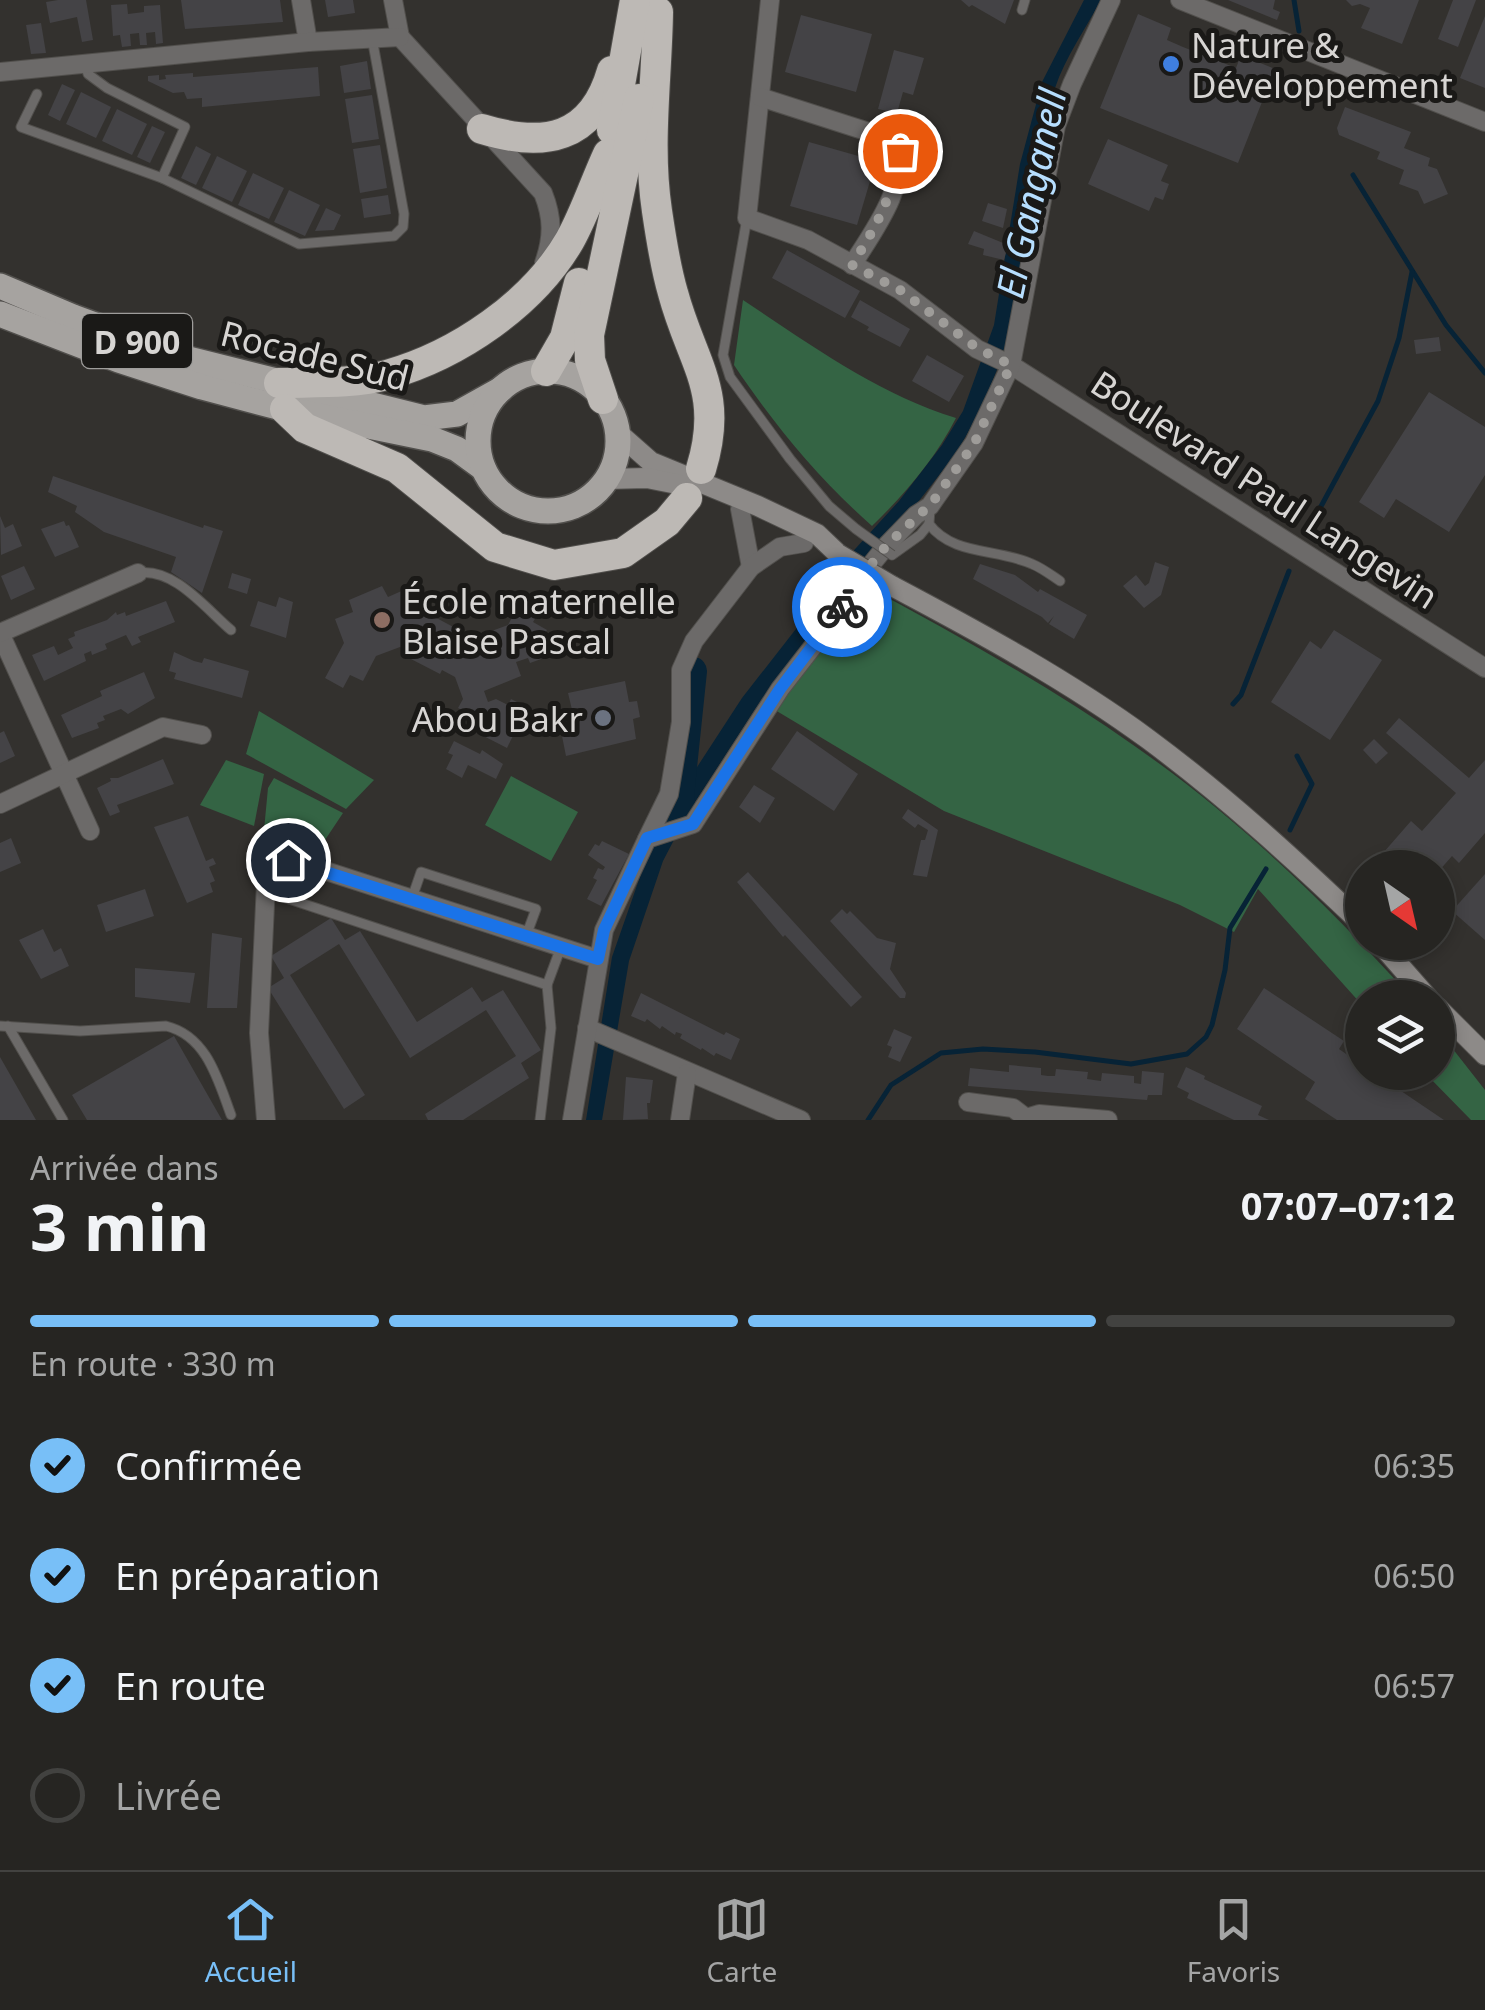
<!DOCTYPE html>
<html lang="fr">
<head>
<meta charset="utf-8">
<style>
	:root { --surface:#262522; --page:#2e2d2a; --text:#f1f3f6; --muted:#a4a5a5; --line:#424240; --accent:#78bff7 }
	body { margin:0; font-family:"Noto Sans",sans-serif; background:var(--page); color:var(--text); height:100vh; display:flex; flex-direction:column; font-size:38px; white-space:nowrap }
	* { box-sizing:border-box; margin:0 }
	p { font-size:32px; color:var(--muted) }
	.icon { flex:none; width:55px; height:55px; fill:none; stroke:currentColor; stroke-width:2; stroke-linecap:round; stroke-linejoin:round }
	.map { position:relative; height:1120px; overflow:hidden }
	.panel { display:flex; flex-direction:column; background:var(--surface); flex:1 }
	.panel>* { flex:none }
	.needle { width:65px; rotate:146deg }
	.tools { position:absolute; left:1345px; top:850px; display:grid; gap:20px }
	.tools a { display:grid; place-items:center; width:110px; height:110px; border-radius:50%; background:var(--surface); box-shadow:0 5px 15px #0003,0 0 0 2px var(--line); font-size:50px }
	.pin { position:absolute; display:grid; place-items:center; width:85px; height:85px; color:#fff; margin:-42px; border:5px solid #fff; border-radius:50%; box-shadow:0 2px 10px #0007 }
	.courier { position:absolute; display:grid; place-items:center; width:100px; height:100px; margin:-50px; border:8px solid #1a73e8; border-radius:50%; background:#fff; color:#222; box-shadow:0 2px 12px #0007 }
	.headline em { font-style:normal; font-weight:700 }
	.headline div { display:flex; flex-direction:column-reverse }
	.headline { display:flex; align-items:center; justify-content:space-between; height:170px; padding:0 30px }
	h1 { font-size:65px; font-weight:700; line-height:75px }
	.bar { display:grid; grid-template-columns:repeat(4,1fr); gap:15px 10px; align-content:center; height:120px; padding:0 30px }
	.bar i { height:12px; border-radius:8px; background:var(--line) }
	.bar .selected { background:var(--accent) }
	.bar p { grid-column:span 4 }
	ol { padding:0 30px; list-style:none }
	li { display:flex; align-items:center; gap:30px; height:110px }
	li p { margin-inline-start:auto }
	li .icon { padding:10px; border-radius:50%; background:var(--accent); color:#111; stroke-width:4 }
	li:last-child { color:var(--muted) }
	li i { width:55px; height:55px; border:5px solid var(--line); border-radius:50% }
	.tabs { display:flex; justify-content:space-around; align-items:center; height:140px; border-top:2px solid var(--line); background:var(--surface); font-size:28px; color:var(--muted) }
	.tabs a { display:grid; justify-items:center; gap:5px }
	.tabs .selected { color:var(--accent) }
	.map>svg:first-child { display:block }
</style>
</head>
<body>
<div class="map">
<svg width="1485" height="1120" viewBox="0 0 1485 1120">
	<rect width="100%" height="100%" fill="#33312e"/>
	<g fill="#346444">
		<path d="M743 300C811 345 878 394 956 418 935 459 905 494 872 526 818 478 775 426 734 365Z"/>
		<path d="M862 584C955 634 1050 686 1136 747 1238 818 1328 905 1411 997L1362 998V1005L1258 889 1234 932 1180 905 944 811 775 710Z"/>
		<polygon points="259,711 374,780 346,809 246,754"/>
		<polygon points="226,760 264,774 254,826 200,805"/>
		<polygon points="511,776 578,812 551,861 485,825"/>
		<polygon points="274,778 343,813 321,846 290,827 282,840 264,830 268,788"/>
		<polygon points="1438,1030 1485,1090 1485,1120 1471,1120 1425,1073 1438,1072"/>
	</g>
	<path fill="#072336" d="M1084 0H1101C1086 28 1065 58 1055 88 1031 156 1030 229 1017 299 1006 355 985 406 955 455L756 708 688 813 663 861 629 961 602 1120H586L612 957 648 854 673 804 742 698 824 593 835 571 899 501 942 445 963 411 994 325 1020 164 1042 82Z"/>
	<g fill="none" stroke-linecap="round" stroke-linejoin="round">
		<g stroke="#072336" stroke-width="5">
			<polyline points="1294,0 1299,31"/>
			<polyline points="1353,175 1446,325 1485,373"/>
			<polyline points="1312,523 1378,401 1399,338 1412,272"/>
			<polyline points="1233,704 1241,695 1289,571"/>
			<polyline points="1290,830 1312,784 1297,756"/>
			<polyline points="868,1120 891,1085 941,1053 983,1049 1035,1052 1131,1064 1187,1054 1206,1037 1212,1025 1225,970 1230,928 1266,869"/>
		</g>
		<polyline stroke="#072336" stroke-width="28" points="682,809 680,796 693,671"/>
	</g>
	<g fill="#444346">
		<polygon points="58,0 86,0 93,40 82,42 77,17 50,23 46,2"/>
		<polygon points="181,0 280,0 283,22 185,29"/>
		<polygon points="325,0 353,0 355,13 328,17"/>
		<polygon points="961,0 1014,0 1005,24 972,5 969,7"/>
		<polygon points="1228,0 1275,0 1273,9 1280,12 1277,20"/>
		<polygon points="1346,0 1419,0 1402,44 1361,28 1370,8 1360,4 1352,6"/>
		<polygon points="1453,0 1476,0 1458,47 1438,39"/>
		<polygon points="127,4 128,14 144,12 144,6 160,5 163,43 156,44 155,32 146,33 147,45 140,45 139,33 130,34 131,46 122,47 120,35 113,36 111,5"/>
		<polygon points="1138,14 1171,28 1167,40 1183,47 1236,68 1241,55 1275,69 1238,163 1100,108"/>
		<polygon points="801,15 872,34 856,92 785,72"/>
		<polygon points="1485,16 1485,88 1460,78"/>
		<polygon points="41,23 46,53 31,54 26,25"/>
		<polygon points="894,50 924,58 913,95 903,92 897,113 878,109"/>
		<polygon points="367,61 371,89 344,93 340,66"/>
		<polygon points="318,67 320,96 202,107 202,98 187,99 184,92 173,93 148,81 148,76 159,75 159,80 166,79 165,75 193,73 193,77"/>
		<polygon points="62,84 75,90 60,121 48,115"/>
		<polygon points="81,92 111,107 96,138 66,124"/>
		<polygon points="372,95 379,139 352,143 345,99"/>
		<polygon points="1345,107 1411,132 1404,148 1430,158 1428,166 1437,169 1448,194 1424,204 1418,191 1399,184 1404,170 1377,159 1380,152 1339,135 1337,128"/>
		<polygon points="117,109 147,124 132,155 102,141"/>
		<polygon points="152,126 165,132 150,163 137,157"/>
		<polygon points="1108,139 1168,165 1161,181 1169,184 1163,200 1155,197 1149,211 1088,184"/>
		<polygon points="809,142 876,161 857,225 790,206"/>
		<polygon points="380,145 387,188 360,193 353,149"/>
		<polygon points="196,146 211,154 196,185 181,178"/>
		<polygon points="217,156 247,171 232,202 202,188"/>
		<polygon points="253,173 284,188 269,219 238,205"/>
		<polygon points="289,190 320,205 305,236 274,222"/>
		<polygon points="388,195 391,214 364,218 361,199"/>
		<polygon points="988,203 1007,209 1003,228 982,221"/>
		<polygon points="326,208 341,215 334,230 315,231"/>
		<polygon points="974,231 1008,245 1004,260 983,255 984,249 968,244"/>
		<polygon points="787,250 860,291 845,318 772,278"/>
		<polygon points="860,300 910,329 900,347 867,330 869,327 851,317"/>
		<polygon points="1439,337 1441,351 1416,354 1414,340"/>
		<polygon points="927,355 964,376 949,402 912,381"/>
		<polygon points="1429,392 1485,427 1485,475 1449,532 1396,499 1384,518 1359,502"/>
		<polygon points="53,476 203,528 204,525 223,531 202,593 171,572 176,557 104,532 75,512 77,506 48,492"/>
		<polygon points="0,516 5,528 13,524 22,546 1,555"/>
		<polygon points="64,521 66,526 69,525 79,547 55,557 41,529"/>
		<polygon points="1155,562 1169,567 1161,595 1144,608 1123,586 1136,575 1145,586 1149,583"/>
		<polygon points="980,564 1015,575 1038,592 1040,589 1087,615 1074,639 1049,624 1054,616 1048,623 1042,617 973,579"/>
		<polygon points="24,566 35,589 11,600 1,576"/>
		<polygon points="232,573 251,579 247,594 228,588"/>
		<polygon points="382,586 388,597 406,589 415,611 427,618 429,614 459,630 457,635 467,640 508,625 519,604 538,614 533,622 547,630 539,644 544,658 530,663 528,658 516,662 521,676 484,691 488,702 496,699 508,705 511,699 527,707 507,748 466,727 472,715 458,708 463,699 455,677 442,670 440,674 409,658 412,654 400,647 376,656 363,681 350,675 343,688 325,678 344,643 335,619 353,612 349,600"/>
		<polygon points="279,597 293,602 286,638 250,626 258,601 276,607"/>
		<polygon points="166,601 175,622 138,637 141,642 132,646 126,635 105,644 107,649 92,655 91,651 84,654 86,661 44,681 32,655 54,646 58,655 73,648 68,639 75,636 74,632 107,620 116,612 117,615 125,612 126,616"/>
		<polygon points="1334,630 1382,660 1330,740 1271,702 1310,641 1321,649"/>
		<polygon points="174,652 194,661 202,663 204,658 249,671 242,698 174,679 176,673 169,671"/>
		<polygon points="144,672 155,698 128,714 121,709 103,716 105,720 97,723 99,728 72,738 61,715 102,696 100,691"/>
		<polygon points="625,681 629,702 637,701 640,717 633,719 636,739 566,756 560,726 571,724 569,719 574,718 568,693"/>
		<polygon points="1399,718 1469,778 1485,760 1485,833 1459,863 1452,856 1438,872 1438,868 1370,868 1411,821 1422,831 1456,793 1386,733"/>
		<polygon points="4,731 15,756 0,763 0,733"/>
		<polygon points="797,731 858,774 834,811 771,769"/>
		<polygon points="1374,739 1388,753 1376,764 1363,750"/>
		<polygon points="454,741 480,754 482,750 503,764 496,779 468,765 462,778 446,769 453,755 448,753"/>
		<polygon points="163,759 174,784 117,805 120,812 110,816 97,788 111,781 110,778 118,778"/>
		<polygon points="754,785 775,798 760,823 739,807"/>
		<polygon points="908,809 938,830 927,877 913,875 921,840 925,840 928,830 918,824 915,828 902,818"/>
		<polygon points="188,816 206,861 213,858 216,864 209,867 215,881 210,883 213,892 187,903 154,827"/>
		<polygon points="11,838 21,863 0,872 0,843"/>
		<polygon points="602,841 629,854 601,906 587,899 597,880 593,878 598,868 603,870 605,867 588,855 595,844 599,846"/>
		<polygon points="748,872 862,997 851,1007 785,935 783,937 737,882"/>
		<polygon points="1485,874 1485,940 1452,911"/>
		<polygon points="145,889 154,916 106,932 97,905"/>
		<polygon points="842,909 847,914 850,911 877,938 896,943 890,969 906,993 905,998 900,998 830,921"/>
		<polygon points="331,918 345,940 360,931 417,1022 472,987 482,1002 503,990 541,1050 521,1063 529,1078 463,1120 428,1120 425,1114 516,1056 486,1010 410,1058 339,944 290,975 365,1095 344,1109 268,988 284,978 271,956"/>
		<polygon points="43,929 54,952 61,948 69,966 41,979 19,940"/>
		<polygon points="212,933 242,938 237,1008 207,1008"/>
		<polygon points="135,968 195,973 190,1003 135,997"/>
		<polygon points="1264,988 1344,1041 1339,1049 1362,1065 1362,1072 1373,1072 1444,1120 1337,1120 1305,1099 1315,1082 1237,1029"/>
		<polygon points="641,993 724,1035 726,1032 740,1039 731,1060 716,1053 714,1056 702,1048 701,1050 680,1038 682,1034 676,1032 675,1035 662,1026 660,1029 647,1019 645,1022 631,1016"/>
		<polygon points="894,1029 912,1037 900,1062 888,1057 892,1047 887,1045"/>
		<polygon points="174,1036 222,1120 87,1120 72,1095"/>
		<polygon points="0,1057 36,1120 0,1120"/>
		<polygon points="1009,1065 1041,1068 1041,1075 1048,1076 1055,1076 1056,1069 1088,1072 1087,1079 1101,1081 1102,1073 1134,1076 1134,1083 1141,1084 1142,1071 1164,1073 1162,1095 1148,1095 1147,1100 968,1086 970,1068 1009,1072"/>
		<polygon points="1186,1067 1205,1076 1204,1079 1262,1106 1258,1115 1269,1120 1234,1120 1187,1098 1189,1093 1177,1087"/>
		<polygon points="626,1077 653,1080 650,1103 647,1103 648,1119 623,1120"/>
	</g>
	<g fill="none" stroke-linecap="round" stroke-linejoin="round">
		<g stroke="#514f4c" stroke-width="11">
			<g id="lane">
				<polyline points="1022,10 1025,0"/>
				<polyline points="85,64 88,74 107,88 185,127 162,178"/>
				<polyline points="37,94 21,127 162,178 299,244 394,236 403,227 404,214 372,38"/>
				<polyline points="747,218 723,355 730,377 790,459 829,506 856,529"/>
				<path d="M930 509 929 524C953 556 997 548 1032 564 1042 568 1051 575 1060 581"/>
				<polyline points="892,555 920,535 929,524"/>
				<path d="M138 573C174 567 206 609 231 630"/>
				<polyline points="265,891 547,985 551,1028 540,1120"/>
				<polyline points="412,898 421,872 536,909 526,936"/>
				<polyline points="547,985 561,947"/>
				<path d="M0 1026 80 1031 166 1026C207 1036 218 1080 231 1115"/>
				<polyline points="8,1026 63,1120"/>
			</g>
		</g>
		<g stroke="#514f4c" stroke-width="20">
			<g id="street">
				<polyline points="301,0 308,42"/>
				<polyline points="393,0 400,37"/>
				<polyline points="770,0 747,218 808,240 900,290 977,349 1011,365 1485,668"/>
				<polyline points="1180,0 1485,122"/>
				<path d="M400 37 543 193C553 218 553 237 544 263"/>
				<polyline points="0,72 308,42 400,37"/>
				<path d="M760 97 897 141C910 183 873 232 852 265"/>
				<polyline points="740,509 751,567"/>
				<polyline points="0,633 90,831"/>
				<polyline points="0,633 138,573"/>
				<polyline points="0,804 163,727 202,735"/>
				<polyline points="647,839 669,794 681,722 681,670 694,641 751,567 780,547 804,543"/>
				<polyline points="587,1028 801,1120"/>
				<polyline points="968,1102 1013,1108 1026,1118 1039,1114 1108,1120"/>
				<path d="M266 1120 259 1033 266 883C269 867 279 857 295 861L598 959"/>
				<polyline points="572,1120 604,930 647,839 693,824 780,689 839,613 852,588 887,545 916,515 930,506 974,443 1011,365 1056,126 1072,84 1111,0"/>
				<polyline points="680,1120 687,1073"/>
			</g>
		</g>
		<g stroke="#514f4c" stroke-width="22">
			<g id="secondary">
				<polyline points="617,432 651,462 758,506 817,534 838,554"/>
				<polyline points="606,479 647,478 677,484"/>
				<path d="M892 586C979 632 1069 681 1148 739 1225 796 1294 859 1362 924"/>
				<polyline points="1379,942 1428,998"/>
				<polyline points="1438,1008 1485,1055"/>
			</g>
		</g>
		<g stroke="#514f4c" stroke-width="28">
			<g id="primary">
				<polyline points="0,286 73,317 184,358 424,418 457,414 500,390"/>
				<polyline points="0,314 119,360 202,387 285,409 432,439 457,449 483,468"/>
				<circle cx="548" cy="441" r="70"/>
			</g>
		</g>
		<g stroke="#514f4c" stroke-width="32">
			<g id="highway">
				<path d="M658 12C657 78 647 145 657 211 661 238 665 266 673 293 692 364 725 391 701 469"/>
				<path d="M482 129C544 148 592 140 612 71"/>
				<polyline points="612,130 635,0"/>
				<polyline points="546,371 565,338 579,283"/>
				<path d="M279 383C315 382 353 384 387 375 458 355 533 304 570 240 585 213 595 182 608 154"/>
				<polyline points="603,399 590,360 589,335 639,99"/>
				<polyline points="285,409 305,428 397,468 495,547 554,565 623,553 667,522 687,498"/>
			</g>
		</g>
		<use href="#lane" stroke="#6c6a69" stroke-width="9"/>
		<use href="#street" stroke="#6c6a69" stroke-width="18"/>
		<use href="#secondary" stroke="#8d8a88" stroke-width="20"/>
		<use href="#primary" stroke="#a6a3a0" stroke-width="25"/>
		<use href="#highway" stroke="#bdb9b5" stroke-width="30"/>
		<g stroke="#514f4c" stroke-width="11" stroke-linecap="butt">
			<polyline id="lane-bridge" points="856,529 892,555"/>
		</g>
		<g stroke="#514f4c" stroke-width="22" stroke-linecap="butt">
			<polyline id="secondary-bridge" points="838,554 892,586"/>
		</g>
		<use href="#lane-bridge" stroke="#6c6a69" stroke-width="9"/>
		<use href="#secondary-bridge" stroke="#8d8a88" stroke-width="20"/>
	</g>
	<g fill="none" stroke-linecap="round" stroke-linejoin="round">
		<path stroke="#9e9c99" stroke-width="10" stroke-dasharray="0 18" d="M842 607 852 588 887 545 932 503 974 444 1011 365 977 348 900 290 852 265C877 225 892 198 900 151"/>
		<polyline stroke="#1a73e8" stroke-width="12" points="288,860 598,959 604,930 647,838 693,824 780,689 842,607"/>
	</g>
	<circle fill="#3f7fe0" stroke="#1a1917" stroke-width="4" cx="1171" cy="64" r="10"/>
	<circle fill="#8d6e63" stroke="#1a1917" stroke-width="4" cx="382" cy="620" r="10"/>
	<circle fill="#6b7280" stroke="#1a1917" stroke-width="4" cx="603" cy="718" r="10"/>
	<g text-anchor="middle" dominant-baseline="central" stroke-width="10" stroke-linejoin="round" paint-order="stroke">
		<rect fill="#1a1917" stroke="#9e9d9b" stroke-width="2.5" x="82" y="314" width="110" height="54" rx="8"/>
		<g font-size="32" font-weight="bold" fill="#d7d5d3">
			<text x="137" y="341">D 900</text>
		</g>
		<g font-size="35" fill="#d7d5d3" stroke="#1a1917" text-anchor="start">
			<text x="1191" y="44">Nature &amp;<tspan x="1191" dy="40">Développement</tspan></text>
			<text x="402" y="600">École maternelle<tspan x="402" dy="40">Blaise Pascal</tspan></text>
			<text x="583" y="718" text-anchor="end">Abou Bakr</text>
		</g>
		<g font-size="35" fill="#d7d5d3" stroke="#1a1917">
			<text transform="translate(315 355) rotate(14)">Rocade Sud</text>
			<text transform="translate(1265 489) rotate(33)">Boulevard Paul Langevin</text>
		</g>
		<g font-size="38" font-style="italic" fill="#b6defe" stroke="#1a1917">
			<text transform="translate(1030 193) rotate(-78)">El Ganganell</text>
		</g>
	</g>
</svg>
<div class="tools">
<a><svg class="needle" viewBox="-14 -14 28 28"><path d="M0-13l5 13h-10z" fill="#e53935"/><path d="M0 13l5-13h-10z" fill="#a4a5a5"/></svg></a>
<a><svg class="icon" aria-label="layers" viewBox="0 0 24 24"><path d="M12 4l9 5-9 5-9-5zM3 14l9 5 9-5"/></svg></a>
</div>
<div class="pin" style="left:900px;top:151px;background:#ea580c"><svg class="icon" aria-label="bag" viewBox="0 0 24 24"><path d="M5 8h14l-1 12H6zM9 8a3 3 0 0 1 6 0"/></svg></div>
<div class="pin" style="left:288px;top:860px;background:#1f2937"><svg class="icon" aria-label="home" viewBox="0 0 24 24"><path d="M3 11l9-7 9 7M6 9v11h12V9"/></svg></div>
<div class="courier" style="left:842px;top:607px"><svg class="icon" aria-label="bike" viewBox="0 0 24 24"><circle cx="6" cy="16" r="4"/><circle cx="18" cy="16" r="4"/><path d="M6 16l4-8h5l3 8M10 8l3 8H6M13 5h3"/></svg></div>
</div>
<section class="panel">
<div class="headline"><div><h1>3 min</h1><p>Arrivée dans</p></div><em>07:07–07:12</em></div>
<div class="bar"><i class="selected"></i><i class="selected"></i><i class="selected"></i><i></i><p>En route · 330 m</p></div>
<ol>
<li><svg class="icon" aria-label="check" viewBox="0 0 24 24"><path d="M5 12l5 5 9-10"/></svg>Confirmée<p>06:35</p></li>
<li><svg class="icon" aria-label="check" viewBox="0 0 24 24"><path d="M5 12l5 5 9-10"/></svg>En préparation<p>06:50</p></li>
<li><svg class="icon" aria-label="check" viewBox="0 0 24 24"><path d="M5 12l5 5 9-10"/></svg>En route<p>06:57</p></li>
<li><i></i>Livrée</li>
</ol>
</section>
<nav class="tabs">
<a class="selected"><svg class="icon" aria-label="home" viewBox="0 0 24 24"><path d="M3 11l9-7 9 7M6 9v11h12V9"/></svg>Accueil</a>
<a><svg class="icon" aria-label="map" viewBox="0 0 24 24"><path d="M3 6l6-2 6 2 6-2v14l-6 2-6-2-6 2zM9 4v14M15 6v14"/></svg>Carte</a>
<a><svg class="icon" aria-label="saved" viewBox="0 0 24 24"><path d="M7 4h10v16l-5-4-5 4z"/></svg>Favoris</a>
</nav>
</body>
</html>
